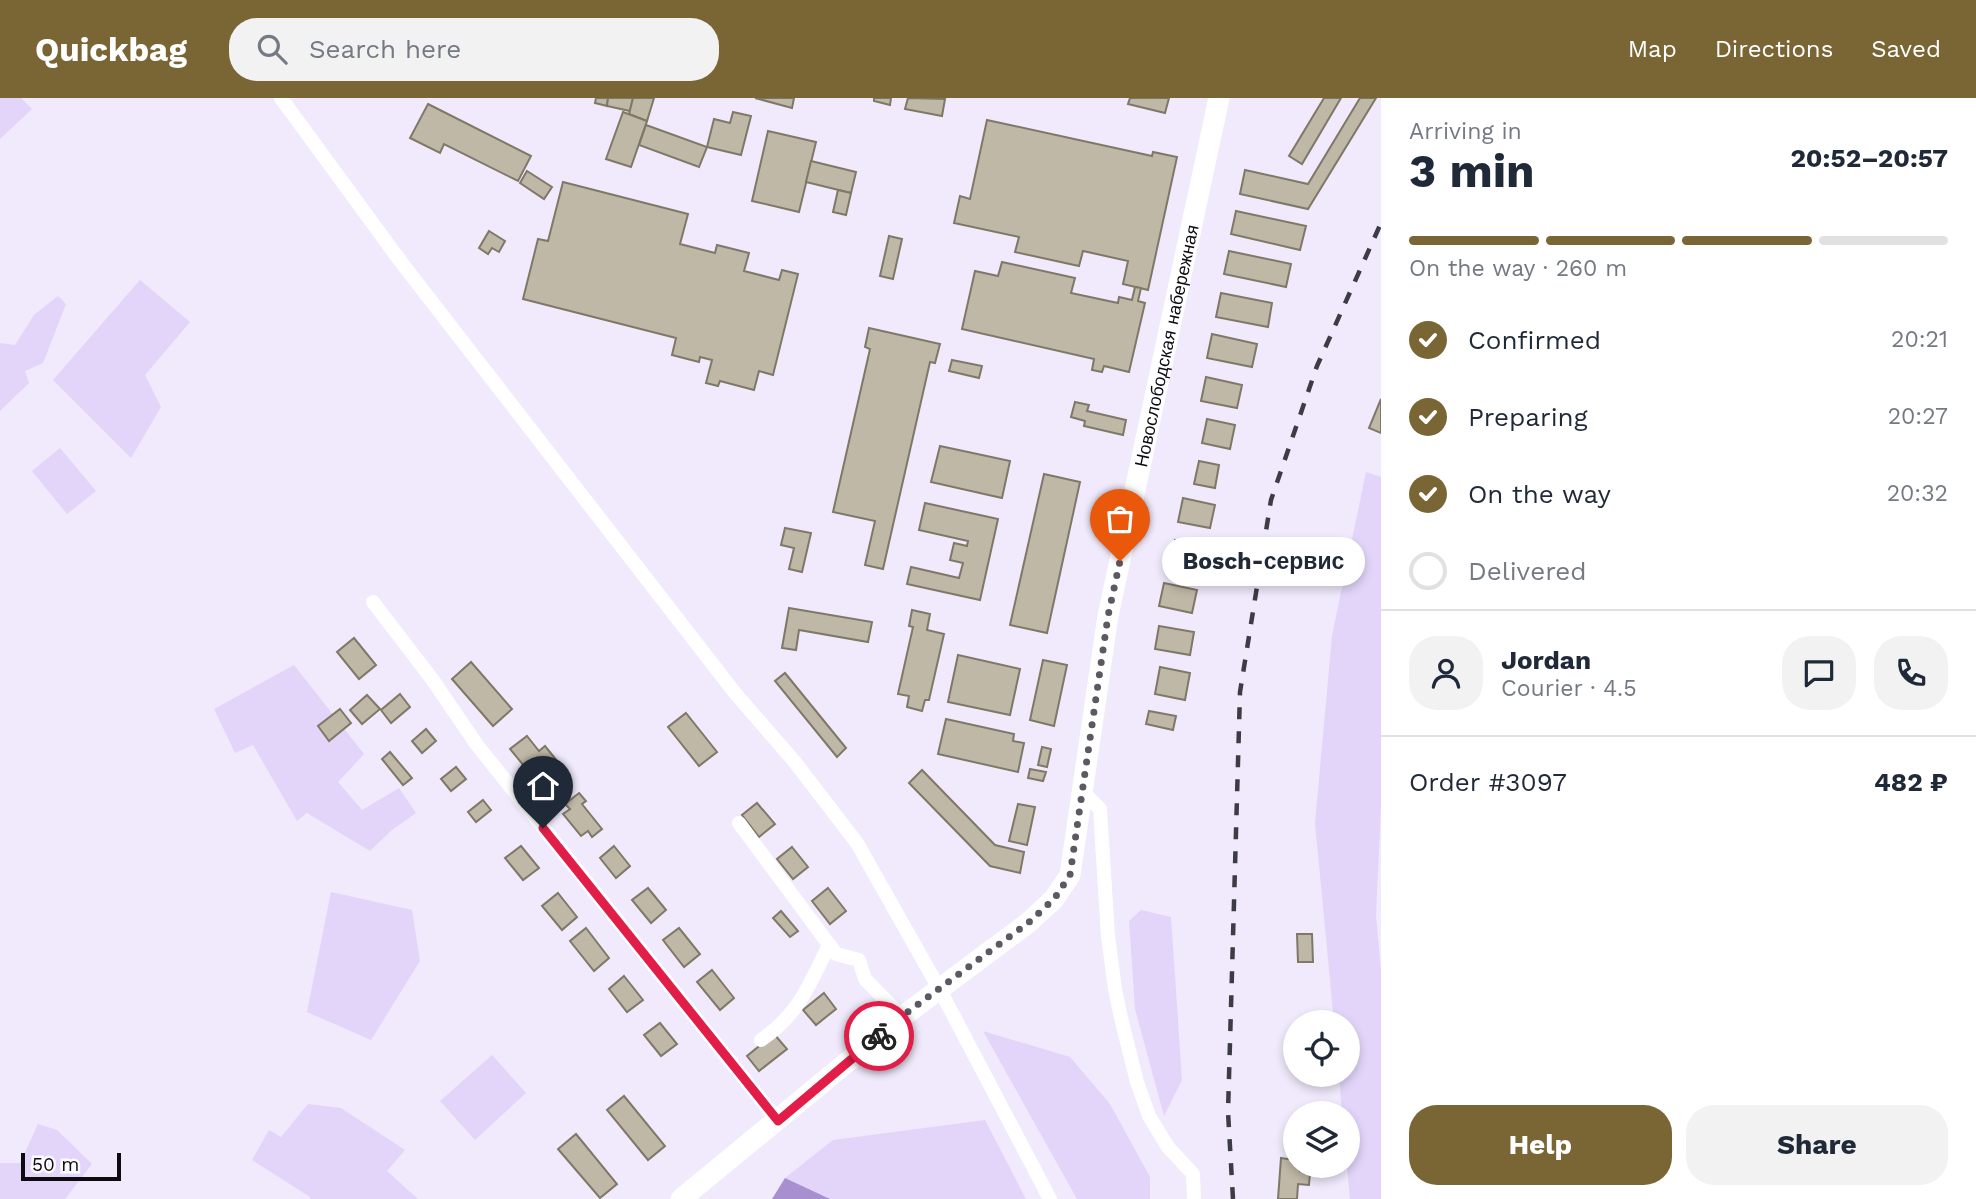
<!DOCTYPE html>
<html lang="en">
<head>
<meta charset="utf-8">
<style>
	:root { --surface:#fff; --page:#f2f2f3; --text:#1f2937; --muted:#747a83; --line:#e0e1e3; --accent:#7a6535 }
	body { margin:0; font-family:"Work Sans",sans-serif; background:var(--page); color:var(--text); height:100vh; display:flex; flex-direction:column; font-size:26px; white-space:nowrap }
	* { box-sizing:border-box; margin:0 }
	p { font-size:23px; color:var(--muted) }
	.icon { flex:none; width:38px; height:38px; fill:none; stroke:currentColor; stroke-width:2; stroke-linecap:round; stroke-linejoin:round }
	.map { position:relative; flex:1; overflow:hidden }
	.side { display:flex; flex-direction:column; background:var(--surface); width:595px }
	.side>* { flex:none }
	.tools { position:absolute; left:1283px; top:912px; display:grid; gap:14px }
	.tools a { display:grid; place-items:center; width:77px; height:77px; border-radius:50%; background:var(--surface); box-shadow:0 4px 10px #0003; font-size:35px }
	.scale { position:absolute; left:21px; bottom:18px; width:100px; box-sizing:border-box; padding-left:7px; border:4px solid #0d0b11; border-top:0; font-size:19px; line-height:24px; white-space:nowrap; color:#0d0b11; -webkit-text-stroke:5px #fbfafe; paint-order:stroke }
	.pin { position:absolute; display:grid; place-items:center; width:60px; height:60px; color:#fff; margin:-72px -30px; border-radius:50% 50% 50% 0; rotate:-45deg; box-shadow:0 0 7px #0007 }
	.pin .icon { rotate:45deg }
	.courier { position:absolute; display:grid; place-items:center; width:70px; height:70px; margin:-35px; border:5px solid #e11d48; border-radius:50%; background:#fff; color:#222; box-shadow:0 2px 9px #0007 }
	.bubble { position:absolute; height:49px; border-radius:24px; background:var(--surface); box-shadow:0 4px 10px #0003; font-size:23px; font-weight:700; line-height:49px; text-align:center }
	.summary em { font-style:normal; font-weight:700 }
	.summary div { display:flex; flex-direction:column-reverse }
	.summary { display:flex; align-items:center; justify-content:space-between; height:119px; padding:0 28px }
	h1 { font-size:46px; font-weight:700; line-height:52px }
	.bar { display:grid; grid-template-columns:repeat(4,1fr); gap:10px 7px; align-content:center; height:84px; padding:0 28px }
	.bar i { height:9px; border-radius:5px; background:var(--line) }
	.bar .current { background:var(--accent) }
	.bar p { grid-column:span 4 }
	.line { display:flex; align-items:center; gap:18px; padding:0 28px; border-top:2px solid var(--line) }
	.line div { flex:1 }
	.round { display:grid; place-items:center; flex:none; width:74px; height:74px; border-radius:28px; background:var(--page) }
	ol { padding:0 28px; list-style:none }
	li { display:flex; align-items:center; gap:21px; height:77px }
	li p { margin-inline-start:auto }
	li .icon { padding:7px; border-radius:50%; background:var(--accent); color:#fff; stroke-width:4 }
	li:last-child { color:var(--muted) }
	li i { width:38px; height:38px; border:4px solid var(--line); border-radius:50% }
	.primary-button { display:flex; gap:14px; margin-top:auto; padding:14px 28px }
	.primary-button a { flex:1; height:80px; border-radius:28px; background:var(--accent); color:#fff; font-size:28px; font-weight:700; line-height:80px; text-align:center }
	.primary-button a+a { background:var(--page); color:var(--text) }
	header { display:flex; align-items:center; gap:42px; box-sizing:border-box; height:98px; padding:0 35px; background:var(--accent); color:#fff }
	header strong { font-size:33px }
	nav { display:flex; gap:38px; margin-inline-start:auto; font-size:24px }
	.search { width:490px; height:63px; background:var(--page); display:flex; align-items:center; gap:18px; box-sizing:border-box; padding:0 24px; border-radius:28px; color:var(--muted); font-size:26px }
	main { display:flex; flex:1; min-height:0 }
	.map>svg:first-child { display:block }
</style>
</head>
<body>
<header>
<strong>Quickbag</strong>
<div class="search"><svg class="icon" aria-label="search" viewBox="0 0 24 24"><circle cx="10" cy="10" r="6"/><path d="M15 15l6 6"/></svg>Search here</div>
<nav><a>Map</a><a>Directions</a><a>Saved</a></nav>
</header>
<main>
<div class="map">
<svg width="1381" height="1101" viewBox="0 0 1381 1101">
	<rect width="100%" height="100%" fill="#f0eafc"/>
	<g fill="#e2d5f9">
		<polygon points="0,0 21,0 32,11 0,41"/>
		<polygon points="140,182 190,224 145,277 161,309 131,360 53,282"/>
		<polygon points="58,198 66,206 43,265 25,273 29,285 0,313 0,245 15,247 34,217"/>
		<polygon points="60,350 96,393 67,416 32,373"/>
		<polygon points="1366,374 1381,379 1381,709 1376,817 1381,873 1381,1101 1350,1101 1347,1068 1348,1015 1342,1015 1339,977 1348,976 1348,924 1334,924 1315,725 1332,538"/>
		<polygon points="294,567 364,656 338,684 362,712 399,690 416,715 392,732 370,753 307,715 297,723 253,647 235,655 214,611"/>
		<polygon points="331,794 412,812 420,863 371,942 307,914"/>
		<polygon points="1141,812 1171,819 1182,982 1164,1018 1135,911 1129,823"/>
		<polygon points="983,933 1070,959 1110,1006 1150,1079 1150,1101 1077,1101"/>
		<polygon points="492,957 526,995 475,1042 440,1003"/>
		<polygon points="308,1006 341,1010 405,1052 387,1073 418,1101 310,1101 310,1099 252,1062 269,1032 281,1039"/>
		<polygon points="985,1022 1026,1101 830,1101 785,1080 833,1042"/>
		<polygon points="38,1026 57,1032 92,1066 65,1101 0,1101 0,1065 20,1065"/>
	</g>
	<polygon fill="#a88fd0" points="785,1080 830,1101 772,1101"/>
	<g fill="#c0b8a7" stroke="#7f7868" stroke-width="2">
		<polygon points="596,0 608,0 607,8 595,5"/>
		<polygon points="608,0 633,0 630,13 607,8"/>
		<polygon points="633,0 654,0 647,23 629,16"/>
		<polygon points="755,0 794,0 792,10"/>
		<polygon points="874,0 891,0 890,7 874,3"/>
		<polygon points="908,0 945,1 942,18 905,11"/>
		<polygon points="1130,0 1169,0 1165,15 1128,6"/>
		<polygon points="1324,0 1341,0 1302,66 1289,58"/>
		<polygon points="1360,0 1376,0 1308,111 1240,96 1245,72 1308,86"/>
		<polygon points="428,6 531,58 518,83 444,46 440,55 410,40"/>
		<polygon points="623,14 647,23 631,69 606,61"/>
		<polygon points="733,14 751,18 741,57 707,49 714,21 730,25"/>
		<polygon points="987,22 1152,58 1153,54 1177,59 1148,192 1123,186 1128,163 1083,153 1079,168 1015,154 1019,139 954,125 960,98 970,101"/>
		<polygon points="646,27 707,49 699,69 639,47"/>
		<polygon points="768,33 816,44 799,114 752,103"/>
		<polygon points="811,63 856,74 851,95 806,84"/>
		<polygon points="527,73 552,89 544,101 520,85"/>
		<polygon points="563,84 688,116 680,146 715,155 717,147 749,155 744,173 779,182 782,172 798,176 773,277 759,273 754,292 720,283 718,288 706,285 712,262 700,259 699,264 672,257 676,240 523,201 538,141 548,143"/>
		<polygon points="838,92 851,95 846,117 833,114"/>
		<polygon points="1236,113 1306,128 1300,152 1231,136"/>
		<polygon points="489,133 505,143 499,154 492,150 488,156 479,150"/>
		<polygon points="889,138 902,141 893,181 880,178"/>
		<polygon points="1229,153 1291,166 1286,189 1224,176"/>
		<polygon points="1002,164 1075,180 1071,195 1118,205 1119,199 1132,202 1135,189 1141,190 1138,203 1145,205 1129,274 1104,268 1102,274 1092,272 1094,261 962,231 975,173 998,178"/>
		<polygon points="1221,195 1272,205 1268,229 1216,219"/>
		<polygon points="869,230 940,246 935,265 930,264 883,471 865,467 875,423 833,414 870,251 865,249"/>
		<polygon points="1212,236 1257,246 1252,269 1207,260"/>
		<polygon points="952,262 982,268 979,280 949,273"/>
		<polygon points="1206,279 1242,287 1237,310 1201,303"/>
		<polygon points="1381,301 1381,335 1369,330"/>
		<polygon points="1075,304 1089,307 1087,313 1126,322 1123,337 1084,328 1085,323 1071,319"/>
		<polygon points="1207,321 1235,327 1230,351 1202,345"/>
		<polygon points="940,348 1010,363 1002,400 931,384"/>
		<polygon points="1199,363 1219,367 1215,390 1194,386"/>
		<polygon points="1044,376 1080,384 1047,535 1010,527"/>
		<polygon points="1183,400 1215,407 1210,430 1178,424"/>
		<polygon points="925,405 998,421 980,502 907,486 911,469 959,480 963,465 950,462 954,445 967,448 968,443 919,432"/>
		<polygon points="785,430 811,435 802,474 789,471 794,450 781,447"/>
		<polygon points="1175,442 1205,449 1200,472 1170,465"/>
		<polygon points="1164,485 1197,492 1192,515 1159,508"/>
		<polygon points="789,510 872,524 868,544 799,532 796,552 782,550"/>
		<polygon points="912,512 930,516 927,532 944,536 929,602 925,602 922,613 907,609 909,598 898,596 913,529 909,528"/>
		<polygon points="1159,528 1194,534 1190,557 1155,551"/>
		<polygon points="354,540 376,567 359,581 337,554"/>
		<polygon points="958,557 1020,571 1010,617 948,604"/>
		<polygon points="1043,562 1067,567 1054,628 1030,622"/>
		<polygon points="471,564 512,611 493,628 452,581"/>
		<polygon points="1160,569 1190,575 1185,602 1155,596"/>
		<polygon points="785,575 846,650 837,659 775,583"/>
		<polygon points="400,596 410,609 391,625 381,612"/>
		<polygon points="367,597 380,611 362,626 350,612"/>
		<polygon points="340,611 351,625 329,643 318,628"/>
		<polygon points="1149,613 1176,618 1173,632 1146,626"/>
		<polygon points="686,615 717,654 699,668 668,629"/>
		<polygon points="946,621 1014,636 1013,643 1024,645 1018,674 938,656"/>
		<polygon points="426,631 436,643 422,655 412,643"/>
		<polygon points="527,638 539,653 545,648 562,669 548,681 542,674 534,680 510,651"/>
		<polygon points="1042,649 1051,651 1047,669 1038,667"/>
		<polygon points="390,654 412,680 403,687 382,661"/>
		<polygon points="456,669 466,681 451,693 441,681"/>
		<polygon points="1030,671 1046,674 1043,683 1028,680"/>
		<polygon points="922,672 995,747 1024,754 1020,775 990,768 909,685"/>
		<polygon points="579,695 586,703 582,706 602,731 592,739 588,733 581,738 563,716 570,711 565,706"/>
		<polygon points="483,702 491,712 476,724 468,714"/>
		<polygon points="757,705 775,726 759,739 742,717"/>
		<polygon points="1018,706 1035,709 1027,747 1009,743"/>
		<polygon points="521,748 539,770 523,782 505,760"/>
		<polygon points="614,748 630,768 616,780 600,760"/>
		<polygon points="792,749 808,769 793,781 777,761"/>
		<polygon points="648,790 666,812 651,825 632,802"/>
		<polygon points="828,790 846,813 830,826 812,803"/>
		<polygon points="558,795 577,819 562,832 542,808"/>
		<polygon points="781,813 798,833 790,839 773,820"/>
		<polygon points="586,830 609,860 594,873 570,843"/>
		<polygon points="679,830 700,856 684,869 663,842"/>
		<polygon points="1297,836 1312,836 1313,864 1298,864"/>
		<polygon points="712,872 734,900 720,912 697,884"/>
		<polygon points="624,878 643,902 627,914 609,891"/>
		<polygon points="824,895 836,911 816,927 803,912"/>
		<polygon points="660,925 677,946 661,958 644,937"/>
		<polygon points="774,936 787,951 759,973 747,958"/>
		<polygon points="624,998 665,1048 648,1062 607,1012"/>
		<polygon points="576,1036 617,1086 600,1100 558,1051"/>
		<polygon points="1281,1060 1295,1062 1295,1068 1300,1068 1300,1073 1310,1074 1309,1087 1298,1086 1297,1101 1278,1101"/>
	</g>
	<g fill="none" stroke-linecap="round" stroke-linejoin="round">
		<g stroke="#fff" stroke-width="14">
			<polyline points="281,0 401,164 735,595 794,663 857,745 940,892 1050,1101"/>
			<polyline points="373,504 432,581 477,647 778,1023"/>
			<polyline points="1082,693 1100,711 1108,838 1115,891 1121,920 1137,984 1149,1018 1168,1049 1193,1076 1194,1101"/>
			<polyline points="739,725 836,856 859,862 865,881 902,919"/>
			<path d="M761 942C800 915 809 887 829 847"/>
		</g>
		<path stroke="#fff" stroke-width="21" id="s1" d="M681 1101 902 919 1028 825 1054 801 1070 777 1108 518 1219 0"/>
		<polyline stroke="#3d3b43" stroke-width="4.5" stroke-dasharray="12 12" stroke-linecap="butt" points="1233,1101 1228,1014 1240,594 1271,402 1317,268 1381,125"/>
	</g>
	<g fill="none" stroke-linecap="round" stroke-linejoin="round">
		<polyline stroke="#5c5963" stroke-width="7" stroke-dasharray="0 12.6" points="879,938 901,919 1028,825 1054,801 1070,777 1108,518 1120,463"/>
		<polyline stroke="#e11d48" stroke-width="9" points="543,730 778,1023 879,938"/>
	</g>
	<g text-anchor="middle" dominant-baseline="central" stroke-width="6" stroke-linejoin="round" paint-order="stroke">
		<g font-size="18" fill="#0d0b11" stroke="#fbfafe">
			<text stroke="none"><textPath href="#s1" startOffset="1046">Новослободская набережная</textPath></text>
		</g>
	</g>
</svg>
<div class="tools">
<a><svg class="icon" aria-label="locate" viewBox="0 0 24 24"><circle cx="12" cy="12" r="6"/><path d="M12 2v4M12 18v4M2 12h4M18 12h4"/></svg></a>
<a><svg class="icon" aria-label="layers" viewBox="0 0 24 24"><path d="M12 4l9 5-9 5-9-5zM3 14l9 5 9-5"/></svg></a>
</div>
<div class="scale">50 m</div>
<div class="pin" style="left:1120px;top:463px;background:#ea580c"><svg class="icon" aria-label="bag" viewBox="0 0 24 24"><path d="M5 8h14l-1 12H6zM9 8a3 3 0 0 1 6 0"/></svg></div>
<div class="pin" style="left:543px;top:730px;background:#1f2937"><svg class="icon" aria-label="home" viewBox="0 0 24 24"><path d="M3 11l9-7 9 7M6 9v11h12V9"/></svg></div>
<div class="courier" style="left:879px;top:938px"><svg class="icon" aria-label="bike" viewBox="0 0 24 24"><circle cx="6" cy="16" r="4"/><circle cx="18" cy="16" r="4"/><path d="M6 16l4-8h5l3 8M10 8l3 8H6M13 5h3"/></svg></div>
<div class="bubble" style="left:1162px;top:439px;width:203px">Bosch-сервис</div>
</div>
<section class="side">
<div class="summary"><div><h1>3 min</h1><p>Arriving in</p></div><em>20:52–20:57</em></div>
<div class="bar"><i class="current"></i><i class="current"></i><i class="current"></i><i></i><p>On the way · 260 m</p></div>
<ol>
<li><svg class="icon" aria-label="check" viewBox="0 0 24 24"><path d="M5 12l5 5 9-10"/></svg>Confirmed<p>20:21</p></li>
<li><svg class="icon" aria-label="check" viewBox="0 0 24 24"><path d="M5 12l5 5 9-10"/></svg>Preparing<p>20:27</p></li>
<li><svg class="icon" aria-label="check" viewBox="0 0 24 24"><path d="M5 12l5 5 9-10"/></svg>On the way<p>20:32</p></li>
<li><i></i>Delivered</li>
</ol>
<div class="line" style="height:126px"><a class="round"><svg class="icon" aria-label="person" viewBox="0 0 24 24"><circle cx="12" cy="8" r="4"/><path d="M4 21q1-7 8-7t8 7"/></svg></a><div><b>Jordan</b><p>Courier · 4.5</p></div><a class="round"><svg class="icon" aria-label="chat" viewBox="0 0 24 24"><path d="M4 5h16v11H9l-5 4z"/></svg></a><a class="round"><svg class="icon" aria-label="phone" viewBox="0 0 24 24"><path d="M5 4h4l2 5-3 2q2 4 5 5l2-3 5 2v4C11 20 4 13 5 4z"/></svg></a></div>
<div class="line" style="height:91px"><div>Order #3097</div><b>482 ₽</b></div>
<div class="primary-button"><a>Help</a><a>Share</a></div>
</section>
</main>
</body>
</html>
